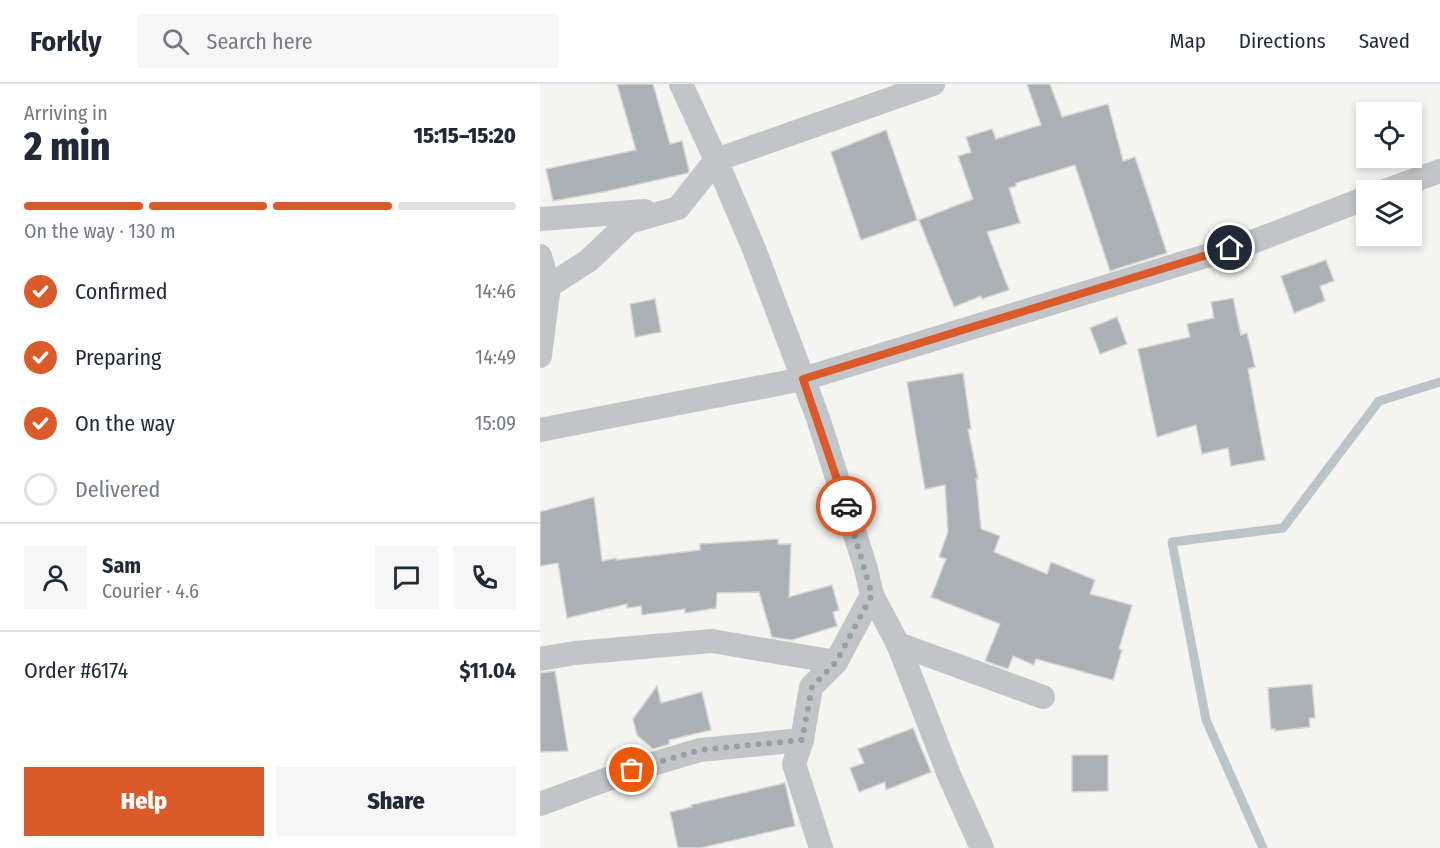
<!DOCTYPE html>
<html lang="en">
<head>
<meta charset="utf-8">
<style>
	:root { --surface:#fff; --page:#f6f6f7; --text:#1f2937; --muted:#747a83; --line:#e0e1e3; --accent:#da5a2a }
	body { margin:0; font-family:"Fira Sans Condensed",sans-serif; background:var(--page); color:var(--text); height:100vh; display:flex; flex-direction:column; font-size:22px; white-space:nowrap }
	* { box-sizing:border-box; margin:0 }
	p { font-size:20px; color:var(--muted) }
	.icon { flex:none; width:33px; height:33px; fill:none; stroke:currentColor; stroke-width:2; stroke-linecap:round; stroke-linejoin:round }
	.map { position:relative; flex:1; overflow:hidden }
	.side { display:flex; flex-direction:column; background:var(--surface); width:540px }
	.side>* { flex:none }
	.fabs { position:absolute; left:816px; top:18px; display:grid; gap:12px }
	.fabs a { display:grid; place-items:center; width:66px; height:66px; border-radius:0px; background:var(--surface); box-shadow:0 3px 9px #0003; font-size:30px }
	.pin { position:absolute; display:grid; place-items:center; width:51px; height:51px; color:#fff; margin:-26px; border:3px solid #fff; border-radius:50%; box-shadow:0 2px 6px #0007 }
	.courier { position:absolute; display:grid; place-items:center; width:60px; height:60px; margin:-30px; border:4px solid #da5a2a; border-radius:50%; background:#fff; color:#222; box-shadow:0 2px 8px #0007 }
	.overview em { font-style:normal; font-weight:800 }
	.overview div { display:flex; flex-direction:column-reverse }
	.overview { display:flex; align-items:center; justify-content:space-between; height:102px; padding:0 24px }
	h1 { font-size:39px; font-weight:800; line-height:45px }
	.bar { display:grid; grid-template-columns:repeat(4,1fr); gap:9px 6px; align-content:center; height:72px; padding:0 24px }
	.bar i { height:8px; border-radius:4px; background:var(--line) }
	.bar .selected { background:var(--accent) }
	.bar p { grid-column:span 4 }
	.line { display:flex; align-items:center; gap:15px; padding:0 24px; border-top:2px solid var(--line) }
	.line div { flex:1 }
	.round { display:grid; place-items:center; flex:none; width:63px; height:63px; border-radius:0px; background:var(--page) }
	ol { padding:0 24px; list-style:none }
	li { display:flex; align-items:center; gap:18px; height:66px }
	li p { margin-inline-start:auto }
	li .icon { padding:6px; border-radius:50%; background:var(--accent); color:#fff; stroke-width:4 }
	li:last-child { color:var(--muted) }
	li i { width:33px; height:33px; border:3px solid var(--line); border-radius:50% }
	.action { display:flex; gap:12px; margin-top:auto; padding:12px 24px }
	.action a { flex:1; height:69px; border-radius:0px; background:var(--accent); color:#fff; font-size:24px; font-weight:800; line-height:69px; text-align:center }
	.action a+a { background:var(--page); color:var(--text) }
	header { display:flex; align-items:center; gap:36px; box-sizing:border-box; height:84px; padding:0 30px; background:var(--surface); border-bottom:2px solid var(--line) }
	header strong { font-size:28px }
	nav { display:flex; gap:33px; margin-inline-start:auto; font-size:21px }
	.search { width:420px; height:54px; background:var(--page); display:flex; align-items:center; gap:15px; box-sizing:border-box; padding:0 21px; border-radius:0px; color:var(--muted); font-size:22px }
	main { display:flex; flex:1; min-height:0 }
	.map>svg:first-child { display:block }
</style>
</head>
<body>
<header>
<strong>Forkly</strong>
<div class="search"><svg class="icon" aria-label="search" viewBox="0 0 24 24"><circle cx="10" cy="10" r="6"/><path d="M15 15l6 6"/></svg>Search here</div>
<nav><a>Map</a><a>Directions</a><a>Saved</a></nav>
</header>
<main>
<section class="side">
<div class="overview"><div><h1>2 min</h1><p>Arriving in</p></div><em>15:15–15:20</em></div>
<div class="bar"><i class="selected"></i><i class="selected"></i><i class="selected"></i><i></i><p>On the way · 130 m</p></div>
<ol>
<li><svg class="icon" aria-label="check" viewBox="0 0 24 24"><path d="M5 12l5 5 9-10"/></svg>Confirmed<p>14:46</p></li>
<li><svg class="icon" aria-label="check" viewBox="0 0 24 24"><path d="M5 12l5 5 9-10"/></svg>Preparing<p>14:49</p></li>
<li><svg class="icon" aria-label="check" viewBox="0 0 24 24"><path d="M5 12l5 5 9-10"/></svg>On the way<p>15:09</p></li>
<li><i></i>Delivered</li>
</ol>
<div class="line" style="height:108px"><a class="round"><svg class="icon" aria-label="person" viewBox="0 0 24 24"><circle cx="12" cy="8" r="4"/><path d="M4 21q1-7 8-7t8 7"/></svg></a><div><b>Sam</b><p>Courier · 4.6</p></div><a class="round"><svg class="icon" aria-label="chat" viewBox="0 0 24 24"><path d="M4 5h16v11H9l-5 4z"/></svg></a><a class="round"><svg class="icon" aria-label="phone" viewBox="0 0 24 24"><path d="M5 4h4l2 5-3 2q2 4 5 5l2-3 5 2v4C11 20 4 13 5 4z"/></svg></a></div>
<div class="line" style="height:78px"><div>Order #6174</div><b>$11.04</b></div>
<div class="action"><a>Help</a><a>Share</a></div>
</section>
<div class="map">
<svg width="900" height="764" viewBox="0 0 900 764">
	<rect width="100%" height="100%" fill="#f4f4f0"/>
	<g fill="none" stroke-linecap="round" stroke-linejoin="round">
		<polyline stroke="#bbc4c8" stroke-width="9" points="723,764 666,636 632,458 743,444 839,317 900,298"/>
	</g>
	<g fill="#aab0b6" stroke="#d5d5d3" stroke-width="1.5">
		<polygon points="77,0 113,0 130,60 142,57 149,87 148,89 68,107 13,117 6,85 96,66"/>
		<polygon points="487,0 510,0 522,33 568,20 583,77 595,73 627,169 570,187 535,81 476,99 476,102 469,104 480,139 447,148 469,206 442,215 441,212 414,223 379,136 433,115 418,72 431,68 426,53 452,45 456,55 501,41"/>
		<polygon points="346,46 377,136 321,156 291,68"/>
		<polygon points="786,176 794,197 780,202 785,217 754,229 741,192"/>
		<polygon points="693,214 701,251 707,249 715,283 708,285 725,376 691,382 688,364 662,370 656,341 617,353 598,265 650,253 647,240 674,234 671,218"/>
		<polygon points="115,215 121,248 95,253 90,220"/>
		<polygon points="577,233 587,260 560,270 550,244"/>
		<polygon points="423,289 431,345 428,345 438,395 436,395 441,445 460,452 454,468 507,490 511,478 555,496 550,510 592,521 579,565 582,566 573,596 496,575 494,581 473,572 468,585 445,577 460,540 391,513 406,475 399,473 408,448 405,401 385,405 367,298"/>
		<polygon points="54,413 62,477 76,474 76,476 160,466 160,460 238,455 238,460 251,460 249,513 292,501 299,526 293,528 297,542 252,556 232,553 219,508 177,509 176,524 145,529 145,525 102,531 101,522 87,524 87,520 27,534 18,479 0,482 0,428"/>
		<polygon points="15,587 28,667 0,668 0,589"/>
		<polygon points="772,600 775,634 769,634 770,643 735,647 735,645 731,645 728,604"/>
		<polygon points="117,602 121,619 162,608 171,646 129,656 129,660 113,665 97,651 93,635"/>
		<polygon points="373,644 391,688 346,706 345,698 319,708 310,684 324,679 318,665"/>
		<polygon points="532,671 568,671 568,707 532,708"/>
		<polygon points="245,699 255,742 160,764 138,764 130,728 152,723 151,721"/>
	</g>
	<g fill="none" stroke-linecap="round" stroke-linejoin="round">
		<g stroke="#c2c5c8" stroke-width="24">
			<polyline points="141,0 176,76 393,0"/>
			<polyline points="847,106 900,87"/>
			<polyline points="0,135 105,127"/>
			<polyline points="0,172 9,202"/>
			<polyline points="0,272 9,202 48,177 89,138 138,124 176,76 214,165 278,334 326,485 332,511 358,560 409,691 442,764"/>
			<polyline points="0,346 263,295 712,158 826,114"/>
			<polyline points="358,560 503,613"/>
			<polyline points="0,575 35,569 172,557 296,578 332,511"/>
			<polyline points="0,720 92,686 160,666 262,656"/>
			<polyline points="281,764 254,680 262,656 271,603 296,578"/>
		</g>
	</g>
	<g fill="none" stroke-linecap="round" stroke-linejoin="round">
		<polyline stroke="#96a0a7" stroke-width="6" stroke-dasharray="0 10.8" points="92,686 160,666 262,656 272,603 296,578 332,511 306,422"/>
		<polyline stroke="#da5a2a" stroke-width="8" points="306,422 263,295 690,164"/>
	</g>
</svg>
<div class="fabs">
<a><svg class="icon" aria-label="locate" viewBox="0 0 24 24"><circle cx="12" cy="12" r="6"/><path d="M12 2v4M12 18v4M2 12h4M18 12h4"/></svg></a>
<a><svg class="icon" aria-label="layers" viewBox="0 0 24 24"><path d="M12 4l9 5-9 5-9-5zM3 14l9 5 9-5"/></svg></a>
</div>
<div class="pin" style="left:92px;top:686px;background:#ea580c"><svg class="icon" aria-label="bag" viewBox="0 0 24 24"><path d="M5 8h14l-1 12H6zM9 8a3 3 0 0 1 6 0"/></svg></div>
<div class="pin" style="left:690px;top:164px;background:#1f2937"><svg class="icon" aria-label="home" viewBox="0 0 24 24"><path d="M3 11l9-7 9 7M6 9v11h12V9"/></svg></div>
<div class="courier" style="left:306px;top:422px"><svg class="icon" aria-label="car" viewBox="0 0 24 24"><path d="M5 17H2v-5l4-1 3-4h7l3 4 3 1v5h-3M9 17h6M6 11h13"/><circle cx="7" cy="17" r="2"/><circle cx="17" cy="17" r="2"/></svg></div>
</div>
</main>
</body>
</html>
